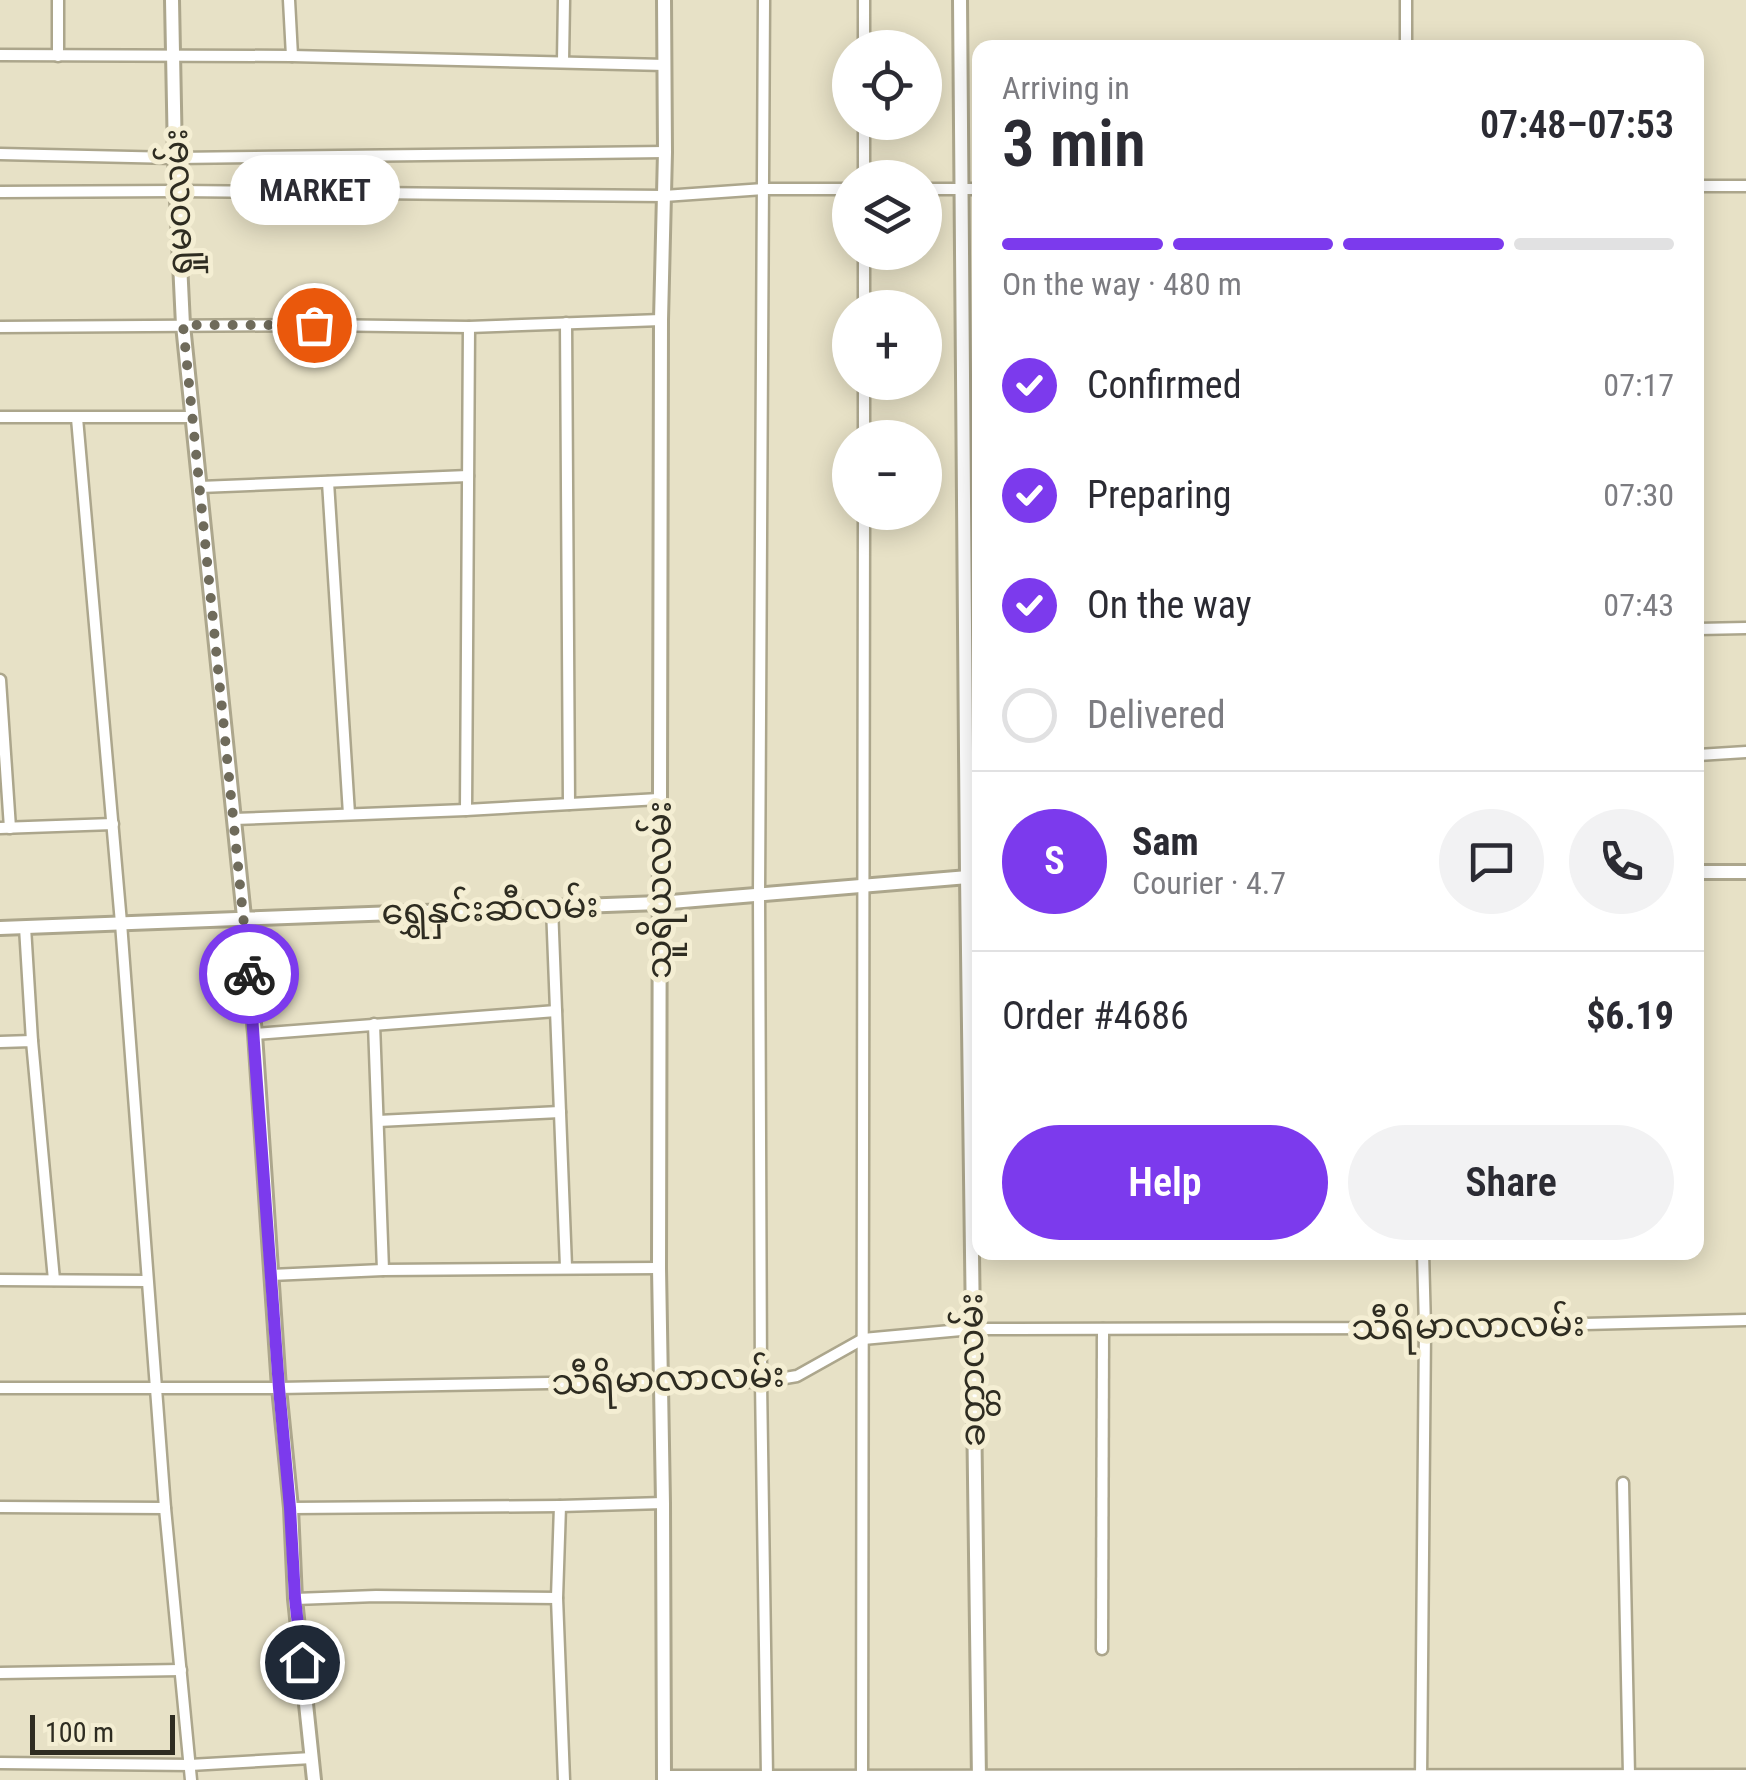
<!DOCTYPE html>
<html lang="en">
<head>
<meta charset="utf-8">
<style>
	:root { --surface:#fff; --page:#f2f2f3; --text:#2b2b33; --muted:#7c7c81; --line:#e1e1e2; --accent:#7c3aed }
	body { margin:0; font-family:"Roboto Condensed","Noto Sans Myanmar",sans-serif; background:var(--page); color:var(--text); height:100vh; display:flex; flex-direction:column; font-size:38px; white-space:nowrap }
	* { box-sizing:border-box; margin:0 }
	p { font-size:32px; color:var(--muted) }
	.icon { flex:none; width:55px; height:55px; fill:none; stroke:currentColor; stroke-width:2; stroke-linecap:round; stroke-linejoin:round }
	.map { position:relative; flex:1; overflow:hidden }
	.side { position:absolute; left:972px; top:40px; width:732px; height:1220px; display:flex; flex-direction:column; background:var(--surface); border-radius:20px; box-shadow:0 5px 25px #0003 }
	.side>* { flex:none }
	.tools { position:absolute; left:832px; top:30px; display:grid; gap:20px }
	.tools a { display:grid; place-items:center; width:110px; height:110px; border-radius:50%; background:var(--surface); box-shadow:0 5px 25px #0003; font-size:50px }
	.scale { position:absolute; left:30px; bottom:25px; width:145px; box-sizing:border-box; padding-left:10px; border:5px solid #2e2c21; border-top:0; font-size:28px; line-height:35px; white-space:nowrap; color:#2e2c21; -webkit-text-stroke:8px #f4eed3; paint-order:stroke }
	.pin { position:absolute; display:grid; place-items:center; width:85px; height:85px; color:#fff; margin:-42px; border:5px solid #fff; border-radius:50%; box-shadow:0 2px 10px #0007 }
	.courier { position:absolute; display:grid; place-items:center; width:100px; height:100px; margin:-50px; border:8px solid #7c3aed; border-radius:50%; background:#fff; color:#222; box-shadow:0 2px 12px #0007 }
	.bubble { position:absolute; height:70px; border-radius:35px; background:var(--surface); box-shadow:0 5px 25px #0003; font-size:32px; font-weight:600; line-height:70px; text-align:center }
	.head em { font-style:normal; font-weight:600 }
	.head div { display:flex; flex-direction:column-reverse }
	.head { display:flex; align-items:center; justify-content:space-between; height:170px; padding:0 30px }
	h1 { font-size:65px; font-weight:600; line-height:75px }
	.bar { display:grid; grid-template-columns:repeat(4,1fr); gap:15px 10px; align-content:center; height:120px; padding:0 30px }
	.bar i { height:12px; border-radius:8px; background:var(--line) }
	.bar .current { background:var(--accent) }
	.bar p { grid-column:span 4 }
	.line { display:flex; align-items:center; gap:25px; padding:0 30px; border-top:2px solid var(--line) }
	.line div { flex:1 }
	.round { display:grid; place-items:center; flex:none; width:105px; height:105px; border-radius:52px; background:var(--page) }
	ol { padding:0 30px; list-style:none }
	li { display:flex; align-items:center; gap:30px; height:110px }
	li p { margin-inline-start:auto }
	li .icon { padding:10px; border-radius:50%; background:var(--accent); color:#fff; stroke-width:4 }
	li:last-child { color:var(--muted) }
	li i { width:55px; height:55px; border:5px solid var(--line); border-radius:50% }
	.cta { display:flex; gap:20px; margin-top:auto; padding:20px 30px }
	.cta a { flex:1; height:115px; border-radius:60px; background:var(--accent); color:#fff; font-size:40px; font-weight:600; line-height:115px; text-align:center }
	.cta a+a { background:var(--page); color:var(--text) }
	.map>svg:first-child { display:block }
</style>
</head>
<body>
<div class="map">
<svg width="1746" height="1780" viewBox="0 0 1746 1780">
	<rect width="100%" height="100%" fill="#e7e1c6"/>
	<g fill="none" stroke-linecap="round" stroke-linejoin="round">
		<g stroke="#aca68c" stroke-width="15">
			<g id="minor">
				<polyline points="58,0 58,56"/>
				<polyline points="289,0 292,56"/>
				<polyline points="764,0 759,894 761,1382 767,1776"/>
				<polyline points="1406,0 1406,48"/>
				<polyline points="864,48 864,0"/>
				<polyline points="0,55 292,56 665,65"/>
				<polyline points="563,61 564,0"/>
				<polyline points="0,154 175,158 665,152"/>
				<polyline points="864,178 864,122"/>
				<polyline points="1698,186 1746,186"/>
				<polyline points="925,189 980,189"/>
				<polyline points="0,192 177,191 664,196 764,189 850,189"/>
				<polyline points="864,308 864,252"/>
				<polyline points="566,323 569,804"/>
				<polyline points="0,327 314,325 469,327 661,320"/>
				<polyline points="0,417 193,417"/>
				<polyline points="77,418 121,923 165,1508 191,1780"/>
				<polyline points="864,438 864,382"/>
				<polyline points="328,482 349,814"/>
				<polyline points="200,487 468,476"/>
				<polyline points="1698,629 1746,628"/>
				<polyline points="0,680 10,828"/>
				<polyline points="1698,755 1746,752"/>
				<polyline points="466,810 469,327"/>
				<polyline points="234,819 466,810 659,799"/>
				<polyline points="0,828 113,824"/>
				<polyline points="552,907 566,1267"/>
				<polyline points="25,927 32,1041"/>
				<polyline points="374,1024 383,1270"/>
				<polyline points="255,1034 556,1011"/>
				<polyline points="0,1042 32,1041 54,1280"/>
				<polyline points="378,1121 560,1112"/>
				<polyline points="271,1275 383,1270 659,1268"/>
				<polyline points="0,1280 147,1281"/>
				<polyline points="0,1388 279,1388 659,1381 761,1382 797,1376 863,1339 972,1329 1425,1328 1746,1320"/>
				<polyline points="1623,1483 1629,1775"/>
				<polyline points="0,1507 165,1508"/>
				<polyline points="291,1508 560,1506 663,1503"/>
				<polyline points="557,1598 564,1780"/>
				<polyline points="295,1599 376,1596 557,1598 560,1506"/>
				<polyline points="1102,1649 1103,1329"/>
				<polyline points="0,1673 181,1670"/>
				<polyline points="0,1763 190,1765 312,1758"/>
				<polyline points="664,1776 1746,1775"/>
				<polyline points="1421,1779 1425,1328 1423,1252"/>
				<polyline points="862,1780 864,512"/>
			</g>
		</g>
		<g stroke="#aca68c" stroke-width="18">
			<g id="tertiary">
				<polyline points="172,0 175,158 183,325 244,917 255,1034 279,1388 291,1508 295,1599 314,1780"/>
				<polyline points="664,0 665,152 661,320 659,1268 663,1503 664,1780"/>
				<polyline points="960,0 967,876 979,1780"/>
				<polyline points="1698,872 1746,872"/>
				<polyline points="0,928 659,903 980,876"/>
			</g>
		</g>
		<use href="#minor" stroke="#fff" stroke-width="10"/>
		<use href="#tertiary" stroke="#fff" stroke-width="12"/>
	</g>
	<g fill="none" stroke-linecap="round" stroke-linejoin="round">
		<polyline stroke="#6f6b5b" stroke-width="10" stroke-dasharray="0 18" points="249,974 183,325 314,325"/>
		<polyline stroke="#7c3aed" stroke-width="12" points="249,974 279,1388 290,1508 295,1598 302,1662"/>
	</g>
	<g text-anchor="middle" dominant-baseline="central" stroke-width="10" stroke-linejoin="round" paint-order="stroke">
		<g font-size="35" fill="#2e2c21" stroke="#f4eed3">
			<text transform="translate(178 203) rotate(-92)">ရှုမဝလမ်း</text>
			<text transform="translate(659 890) rotate(-90)">သူရိယလမ်း</text>
			<text transform="translate(490 909) rotate(-2)">ရွှေနှင်းဆီလမ်း</text>
			<text transform="translate(1468 1326) rotate(-1)">သီရိမာလာလမ်း</text>
			<text transform="translate(972 1370) rotate(-91)">ခတ္တာလမ်း</text>
			<text transform="translate(668 1379) rotate(-2)">သီရိမာလာလမ်း</text>
		</g>
	</g>
</svg>
<div class="tools">
<a><svg class="icon" aria-label="locate" viewBox="0 0 24 24"><circle cx="12" cy="12" r="6"/><path d="M12 2v4M12 18v4M2 12h4M18 12h4"/></svg></a>
<a><svg class="icon" aria-label="layers" viewBox="0 0 24 24"><path d="M12 4l9 5-9 5-9-5zM3 14l9 5 9-5"/></svg></a>
<a>+</a>
<a>−</a>
</div>
<div class="scale">100 m</div>
<div class="pin" style="left:314px;top:325px;background:#ea580c"><svg class="icon" aria-label="bag" viewBox="0 0 24 24"><path d="M5 8h14l-1 12H6zM9 8a3 3 0 0 1 6 0"/></svg></div>
<div class="pin" style="left:302px;top:1662px;background:#1f2937"><svg class="icon" aria-label="home" viewBox="0 0 24 24"><path d="M3 11l9-7 9 7M6 9v11h12V9"/></svg></div>
<div class="courier" style="left:249px;top:974px"><svg class="icon" aria-label="bike" viewBox="0 0 24 24"><circle cx="6" cy="16" r="4"/><circle cx="18" cy="16" r="4"/><path d="M6 16l4-8h5l3 8M10 8l3 8H6M13 5h3"/></svg></div>
<div class="bubble" style="left:230px;top:155px;width:170px">MARKET</div>
<section class="side">
<div class="head"><div><h1>3 min</h1><p>Arriving in</p></div><em>07:48–07:53</em></div>
<div class="bar"><i class="current"></i><i class="current"></i><i class="current"></i><i></i><p>On the way · 480 m</p></div>
<ol>
<li><svg class="icon" aria-label="check" viewBox="0 0 24 24"><path d="M5 12l5 5 9-10"/></svg>Confirmed<p>07:17</p></li>
<li><svg class="icon" aria-label="check" viewBox="0 0 24 24"><path d="M5 12l5 5 9-10"/></svg>Preparing<p>07:30</p></li>
<li><svg class="icon" aria-label="check" viewBox="0 0 24 24"><path d="M5 12l5 5 9-10"/></svg>On the way<p>07:43</p></li>
<li><i></i>Delivered</li>
</ol>
<div class="line" style="height:180px"><b class="round" style="background:var(--accent);color:#fff">S</b><div><b>Sam</b><p>Courier · 4.7</p></div><a class="round"><svg class="icon" aria-label="chat" viewBox="0 0 24 24"><path d="M4 5h16v11H9l-5 4z"/></svg></a><a class="round"><svg class="icon" aria-label="phone" viewBox="0 0 24 24"><path d="M5 4h4l2 5-3 2q2 4 5 5l2-3 5 2v4C11 20 4 13 5 4z"/></svg></a></div>
<div class="line" style="height:130px"><div>Order #4686</div><b>$6.19</b></div>
<div class="cta"><a>Help</a><a>Share</a></div>
</section>
</div>
</body>
</html>
